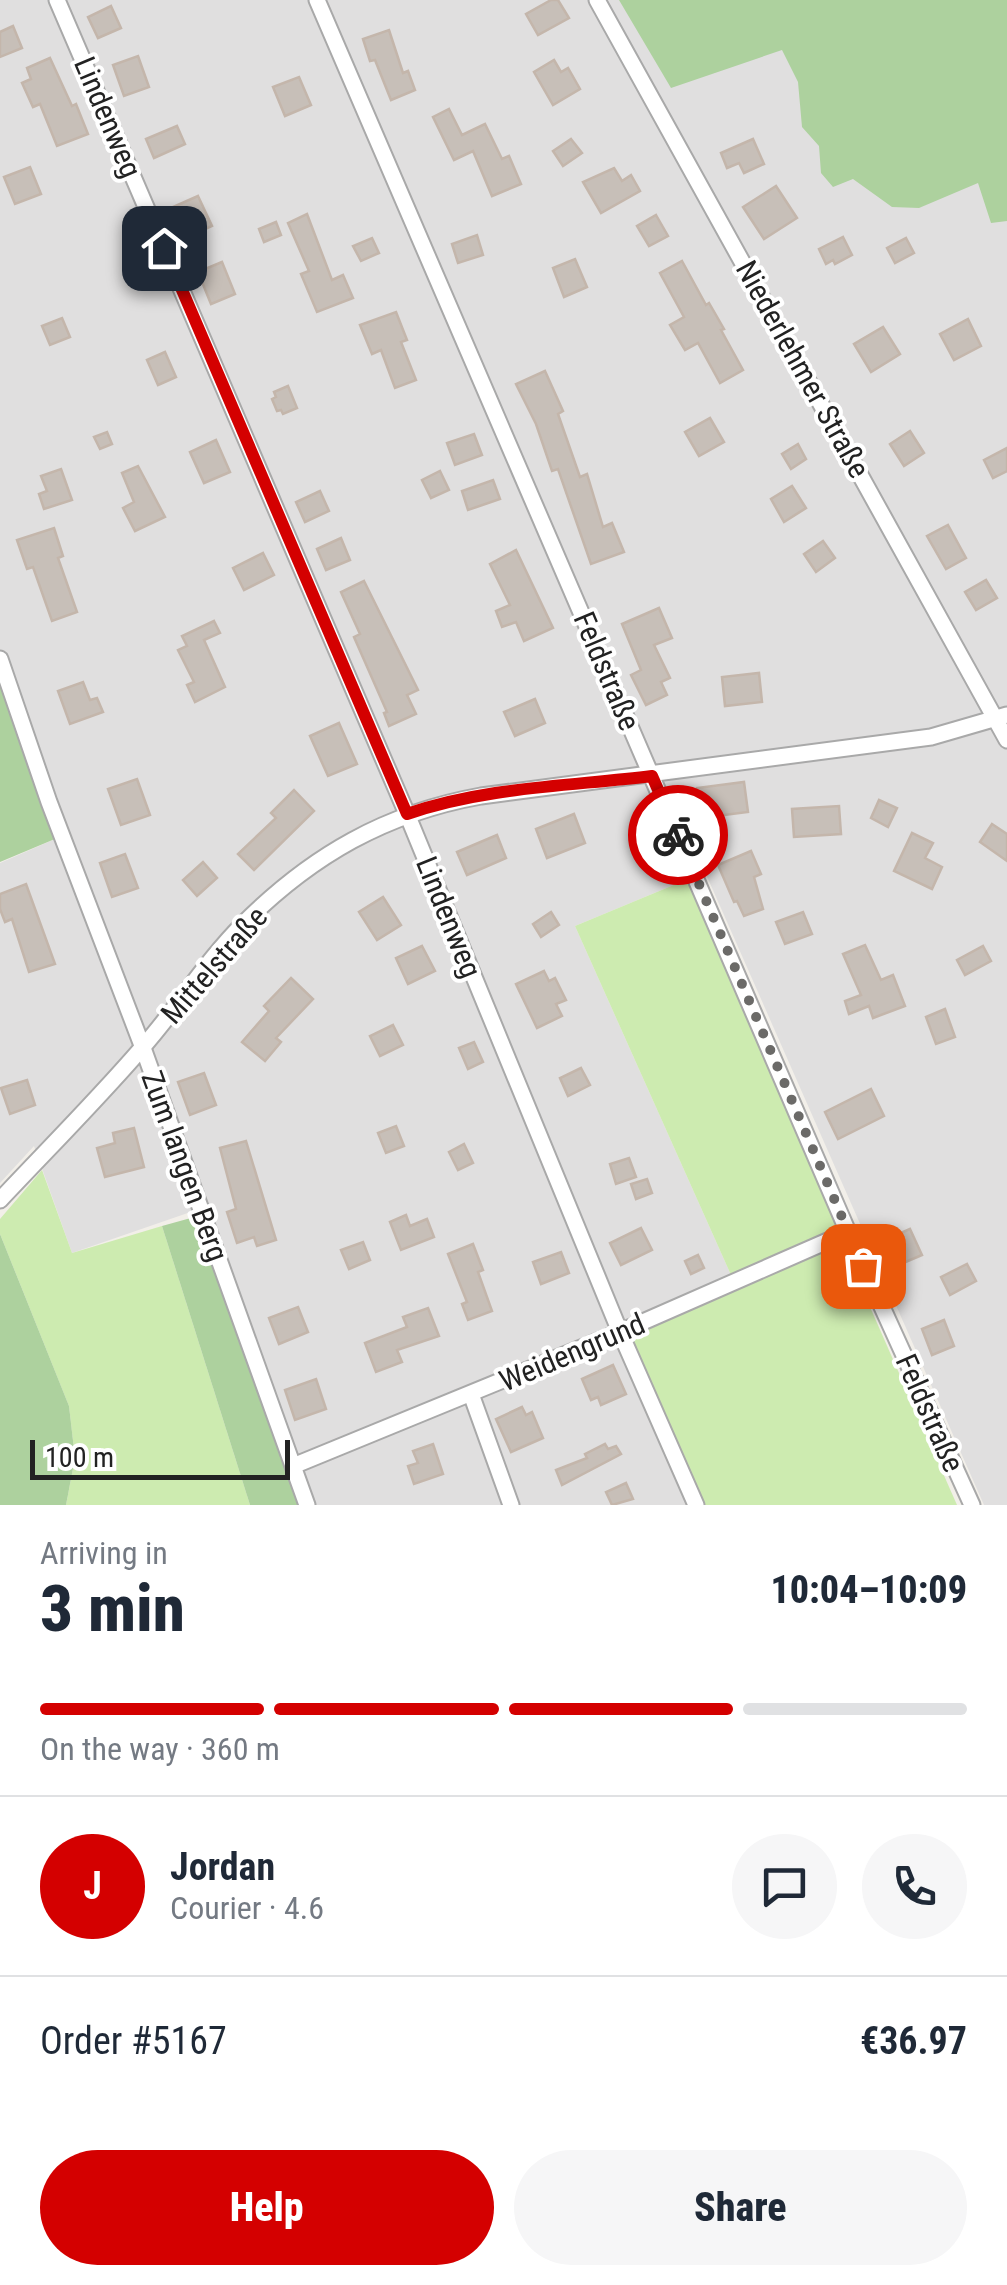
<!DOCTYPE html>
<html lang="en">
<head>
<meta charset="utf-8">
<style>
	:root { --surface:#fff; --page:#f6f6f7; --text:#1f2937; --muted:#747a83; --line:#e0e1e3; --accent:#d40000 }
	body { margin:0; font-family:"Roboto Condensed",sans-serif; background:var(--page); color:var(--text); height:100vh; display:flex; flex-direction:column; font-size:38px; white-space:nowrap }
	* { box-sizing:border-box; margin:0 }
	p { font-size:32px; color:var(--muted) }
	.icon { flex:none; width:55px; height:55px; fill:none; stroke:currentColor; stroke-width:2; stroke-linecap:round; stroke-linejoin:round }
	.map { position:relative; height:1505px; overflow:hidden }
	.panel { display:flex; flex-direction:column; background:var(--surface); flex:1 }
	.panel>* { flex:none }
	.scale { position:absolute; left:30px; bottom:25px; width:260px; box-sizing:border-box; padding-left:10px; border:5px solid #222; border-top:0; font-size:28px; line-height:35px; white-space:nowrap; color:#222; -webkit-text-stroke:8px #fff; paint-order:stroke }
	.pin { position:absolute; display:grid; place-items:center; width:85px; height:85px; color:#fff; margin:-42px; border-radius:20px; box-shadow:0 5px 15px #0006 }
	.courier { position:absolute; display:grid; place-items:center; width:100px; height:100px; margin:-50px; border:8px solid #d40000; border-radius:50%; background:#fff; color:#222; box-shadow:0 2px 12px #0007 }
	.overview em { font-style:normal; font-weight:800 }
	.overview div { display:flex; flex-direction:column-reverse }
	.overview { display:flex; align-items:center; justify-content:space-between; height:170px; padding:0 40px }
	h1 { font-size:65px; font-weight:800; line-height:75px }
	.bar { display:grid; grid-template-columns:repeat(4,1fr); gap:15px 10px; align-content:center; height:120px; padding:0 40px }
	.bar i { height:12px; border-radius:8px; background:var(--line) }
	.bar .selected { background:var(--accent) }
	.bar p { grid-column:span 4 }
	.line { display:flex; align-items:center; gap:25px; padding:0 40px; border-top:2px solid var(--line) }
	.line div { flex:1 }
	.round { display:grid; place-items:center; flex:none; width:105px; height:105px; border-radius:52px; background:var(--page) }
	.cta { display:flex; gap:20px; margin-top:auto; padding:20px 40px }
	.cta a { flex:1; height:115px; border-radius:60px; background:var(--accent); color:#fff; font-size:40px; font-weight:800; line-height:115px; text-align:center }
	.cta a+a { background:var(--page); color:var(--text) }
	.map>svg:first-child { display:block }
</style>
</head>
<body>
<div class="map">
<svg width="1007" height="1505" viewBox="0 0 1007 1505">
	<rect width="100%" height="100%" fill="#f2efe9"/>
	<polygon fill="#e0dfdf" points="0,0 1007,0 1007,1505 984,1505 705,872 575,926 731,1275 612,1328 690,1505 315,1505 208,1206 72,1253 34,1146 0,1183 0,863 62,836 0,673"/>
	<g fill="#cdebb0">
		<polygon points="693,877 838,1231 731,1275 575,926"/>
		<polygon points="42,1170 72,1253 162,1226 250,1505 66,1505 75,1458 69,1406 0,1234 0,1219"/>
		<polygon points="841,1241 957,1505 704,1505 629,1335"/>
	</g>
	<g fill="#add19e">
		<polygon points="619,0 1007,0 1007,221 991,223 978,183 919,208 892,207 853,179 833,187 821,173 819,146 802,127 798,82 782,50 671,88"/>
		<polygon points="0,675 62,836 0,862"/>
		<polygon points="198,1216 307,1505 250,1505 162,1226"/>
		<polygon points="0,1234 69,1406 75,1458 66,1505 0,1505"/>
	</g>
	<g fill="#c7bfb8" stroke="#c4b6ab" stroke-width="2.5">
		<polygon points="551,0 558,0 569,18 538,35 526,14"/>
		<polygon points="111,6 121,28 98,38 88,17"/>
		<polygon points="13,26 22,48 0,57 0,32"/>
		<polygon points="389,30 403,73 408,71 415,90 391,100 375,60 370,61 363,39"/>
		<polygon points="138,56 149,87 124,96 113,65"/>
		<polygon points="50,58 72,106 76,104 88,134 57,146 40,104 33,107 22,83 31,79 27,68"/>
		<polygon points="554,60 561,72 568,68 580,89 553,105 534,72"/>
		<polygon points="299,77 311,105 285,116 273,87"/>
		<polygon points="449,109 462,135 485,124 502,159 509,156 521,184 492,196 473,151 454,160 433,117"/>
		<polygon points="177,126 185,144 154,158 146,139"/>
		<polygon points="571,139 582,153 563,166 553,151"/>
		<polygon points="753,139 764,164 744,173 739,163 727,168 721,153"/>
		<polygon points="30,167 41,194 15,204 4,177"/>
		<polygon points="614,168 622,181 631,175 640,191 601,213 583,182"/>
		<polygon points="776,186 797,218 764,239 743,207"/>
		<polygon points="198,196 212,226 184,239 171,208"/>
		<polygon points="307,214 332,280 343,275 353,298 317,312 301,274 309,271 288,223"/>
		<polygon points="656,215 668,236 649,246 637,226"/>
		<polygon points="276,222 281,235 264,242 259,229"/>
		<polygon points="477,235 483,255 458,263 452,244"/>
		<polygon points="843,237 852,255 835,264 833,260 826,264 819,249"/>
		<polygon points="372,238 379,253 361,261 353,246"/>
		<polygon points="906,238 914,253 895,263 887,248"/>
		<polygon points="575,259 587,287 564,297 553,268"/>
		<polygon points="682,261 706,305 709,303 724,329 721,330 743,370 720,383 698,343 685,350 670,325 684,317 660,273"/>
		<polygon points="222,262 235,294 211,304 198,272"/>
		<polygon points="396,312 407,340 401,342 416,380 395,388 381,350 372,354 360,325"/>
		<polygon points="62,318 70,337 50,345 42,326"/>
		<polygon points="968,319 981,346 954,360 940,334"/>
		<polygon points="883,327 900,354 871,372 854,344"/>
		<polygon points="165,352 176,377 158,385 147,360"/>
		<polygon points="545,371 563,411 558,414 580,477 587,474 603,527 612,523 624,552 591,564 558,469 552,471 536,424 516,384"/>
		<polygon points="288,386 297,408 283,414 281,410 277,411 272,399 276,397 274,392"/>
		<polygon points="710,418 724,442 699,456 685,432"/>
		<polygon points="910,431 924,453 904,466 890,444"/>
		<polygon points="107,432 112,444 100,449 94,437"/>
		<polygon points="474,434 482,455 455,465 447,443"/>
		<polygon points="216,440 230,472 204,483 190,452"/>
		<polygon points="798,444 806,459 791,469 782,454"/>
		<polygon points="1007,448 1007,471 993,478 984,460"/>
		<polygon points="138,466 165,517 135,531 123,508 134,502 122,473"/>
		<polygon points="61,469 72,500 44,509 39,494 47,491 41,476"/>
		<polygon points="440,471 449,490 431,498 422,480"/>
		<polygon points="493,480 500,499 468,510 462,491"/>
		<polygon points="792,486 806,508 784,522 771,499"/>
		<polygon points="320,491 329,511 305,522 296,502"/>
		<polygon points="948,525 966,558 946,569 927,536"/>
		<polygon points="54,528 63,556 58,558 77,612 52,621 33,567 27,569 17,540"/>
		<polygon points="341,538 350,560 326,570 317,549"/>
		<polygon points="823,541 835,558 816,572 804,554"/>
		<polygon points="516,550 553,628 524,641 516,622 502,627 496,611 510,605 490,564"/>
		<polygon points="263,553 274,575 244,590 233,568"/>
		<polygon points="986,580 997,598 976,610 965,592"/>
		<polygon points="364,581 418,690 407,695 416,714 389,726 384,713 387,712 354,637 360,634 341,592"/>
		<polygon points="659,608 672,638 654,645 670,678 661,682 667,695 646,705 631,675 641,670 622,624"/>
		<polygon points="214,621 220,633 204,640 225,687 195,702 187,685 194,682 178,650 187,646 182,636"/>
		<polygon points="759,673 762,702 725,706 722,677"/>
		<polygon points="83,682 90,700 97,698 103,712 70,724 58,691"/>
		<polygon points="535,699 545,723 515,736 504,712"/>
		<polygon points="339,723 357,764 328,776 310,736"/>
		<polygon points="137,779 150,815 121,825 108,789"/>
		<polygon points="744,782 748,812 700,818 697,788"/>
		<polygon points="294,790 314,811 254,870 238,854 276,818 271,813"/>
		<polygon points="879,800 897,808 888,827 871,818"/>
		<polygon points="839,806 841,834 794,837 792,809"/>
		<polygon points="574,814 585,843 547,858 536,829"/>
		<polygon points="992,824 1007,834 1007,861 980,842"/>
		<polygon points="912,833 933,843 925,858 942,867 932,889 894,871"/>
		<polygon points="497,835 506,858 467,875 457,852"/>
		<polygon points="751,851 761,874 754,877 763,909 744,916 737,901 734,902 718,865"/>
		<polygon points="125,854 138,888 112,897 100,863"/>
		<polygon points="203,862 217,878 197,896 183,880"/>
		<polygon points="26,884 55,964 29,972 12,919 5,922 0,909 0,894"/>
		<polygon points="383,897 401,925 377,940 359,912"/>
		<polygon points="551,912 559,925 541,937 533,924"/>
		<polygon points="803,912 812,934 785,944 776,922"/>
		<polygon points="865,945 881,980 893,975 905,1006 873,1018 869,1006 849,1014 845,1001 861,995 843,954"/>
		<polygon points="422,946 435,971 408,984 396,958"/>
		<polygon points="983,946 991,961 965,975 957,960"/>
		<polygon points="544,971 549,981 555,978 566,1000 556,1004 562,1016 537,1028 516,984"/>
		<polygon points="291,978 313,999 276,1038 281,1042 265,1061 242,1042 269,1011 264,1006"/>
		<polygon points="945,1009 955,1037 936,1044 926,1017"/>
		<polygon points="393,1025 403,1045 380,1056 370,1036"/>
		<polygon points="474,1042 483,1062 468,1069 459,1048"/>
		<polygon points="581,1068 590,1085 568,1096 560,1078"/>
		<polygon points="204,1073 216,1105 190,1115 178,1082"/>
		<polygon points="27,1080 35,1105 10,1114 1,1088"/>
		<polygon points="871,1089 884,1116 838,1139 825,1112"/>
		<polygon points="396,1126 404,1146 386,1153 378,1133"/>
		<polygon points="134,1128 144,1167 105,1177 97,1148 115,1143 113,1133"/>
		<polygon points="246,1141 276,1240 257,1246 254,1237 237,1243 227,1212 236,1209 220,1148"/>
		<polygon points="464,1144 473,1163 458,1170 449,1152"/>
		<polygon points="629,1158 636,1177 616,1184 610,1164"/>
		<polygon points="647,1179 652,1193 636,1199 631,1184"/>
		<polygon points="406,1215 410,1226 427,1219 434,1237 401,1250 390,1222"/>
		<polygon points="641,1228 652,1250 621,1265 610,1243"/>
		<polygon points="910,1229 922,1255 896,1266 885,1240"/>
		<polygon points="363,1242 370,1260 349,1269 341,1250"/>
		<polygon points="473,1244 483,1270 478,1272 492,1311 468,1320 462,1304 467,1302 448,1254"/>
		<polygon points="561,1252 569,1273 541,1284 533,1262"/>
		<polygon points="698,1255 704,1268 691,1274 685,1261"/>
		<polygon points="967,1264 976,1281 950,1295 941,1277"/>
		<polygon points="298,1307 308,1332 279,1344 269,1318"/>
		<polygon points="428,1308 439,1336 397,1350 402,1362 376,1372 365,1343 407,1327 403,1317"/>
		<polygon points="944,1320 954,1346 932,1355 922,1329"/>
		<polygon points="613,1365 626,1394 601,1405 598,1397 591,1400 582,1379"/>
		<polygon points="316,1379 326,1409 295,1420 285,1390"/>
		<polygon points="522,1407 526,1415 532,1412 543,1438 511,1452 496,1419"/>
		<polygon points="433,1444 443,1474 414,1484 408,1466 418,1463 413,1451"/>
		<polygon points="605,1444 608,1449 616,1446 621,1454 562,1485 556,1470 587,1458 585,1454"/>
		<polygon points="626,1483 633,1499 612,1505 606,1492"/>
	</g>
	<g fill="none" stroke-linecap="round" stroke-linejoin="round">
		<g stroke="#a9a9a9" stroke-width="19">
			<g id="minor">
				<polyline points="57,0 407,814 620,1332 696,1505"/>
				<polyline points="317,0 848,1232 972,1505"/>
				<polyline points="597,0 1007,740"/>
				<polyline points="0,659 49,802 143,1048 307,1505"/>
				<path d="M0 1200C47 1150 96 1101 141 1049 177 1009 205 962 243 924 312 855 386 813 481 796L931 737 1007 715"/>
				<polyline points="471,1394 511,1505"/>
				<polyline points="293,1466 620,1332 848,1232"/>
			</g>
		</g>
		<use href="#minor" stroke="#fff" stroke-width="15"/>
	</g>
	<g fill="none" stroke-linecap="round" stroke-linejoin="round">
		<polyline stroke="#6b6a68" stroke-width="10" stroke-dasharray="0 18" points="678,835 863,1266"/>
		<path stroke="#d40000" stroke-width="12" d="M164 248 407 814C484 787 571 786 652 776L678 835"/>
	</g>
	<g text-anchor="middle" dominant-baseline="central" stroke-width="8" stroke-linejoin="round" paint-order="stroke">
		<g font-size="30" fill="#222" stroke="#fff">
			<text transform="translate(108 117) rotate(67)">Lindenweg</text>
			<text transform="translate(803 369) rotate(61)">Niederlehmer Straße</text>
			<text transform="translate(607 671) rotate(67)">Feldstraße</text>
			<text transform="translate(449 917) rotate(68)">Lindenweg</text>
			<text transform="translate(214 965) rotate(-49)">Mittelstraße</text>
			<text transform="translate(185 1166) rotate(70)">Zum langen Berg</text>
			<text transform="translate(572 1352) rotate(-23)">Weidengrund</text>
			<text transform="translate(930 1413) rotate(66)">Feldstraße</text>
		</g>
	</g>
</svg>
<div class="scale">100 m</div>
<div class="pin" style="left:863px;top:1266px;background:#ea580c"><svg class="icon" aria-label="bag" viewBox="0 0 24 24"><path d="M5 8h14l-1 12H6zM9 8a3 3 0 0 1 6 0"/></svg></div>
<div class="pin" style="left:164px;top:248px;background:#1f2937"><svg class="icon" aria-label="home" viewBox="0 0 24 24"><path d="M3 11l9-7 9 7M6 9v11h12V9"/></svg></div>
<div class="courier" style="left:678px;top:835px"><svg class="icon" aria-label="bike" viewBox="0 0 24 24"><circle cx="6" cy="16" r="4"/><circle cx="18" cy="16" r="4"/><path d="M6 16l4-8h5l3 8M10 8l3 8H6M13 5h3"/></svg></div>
</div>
<section class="panel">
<div class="overview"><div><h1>3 min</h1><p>Arriving in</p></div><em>10:04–10:09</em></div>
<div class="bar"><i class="selected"></i><i class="selected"></i><i class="selected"></i><i></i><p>On the way · 360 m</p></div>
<div class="line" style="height:180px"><b class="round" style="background:var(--accent);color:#fff">J</b><div><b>Jordan</b><p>Courier · 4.6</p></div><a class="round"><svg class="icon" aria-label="chat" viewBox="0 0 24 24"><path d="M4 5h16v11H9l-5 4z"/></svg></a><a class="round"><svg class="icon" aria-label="phone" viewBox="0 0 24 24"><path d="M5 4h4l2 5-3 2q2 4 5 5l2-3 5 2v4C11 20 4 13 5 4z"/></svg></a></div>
<div class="line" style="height:130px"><div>Order #5167</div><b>€36.97</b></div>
<div class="cta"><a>Help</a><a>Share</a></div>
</section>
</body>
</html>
